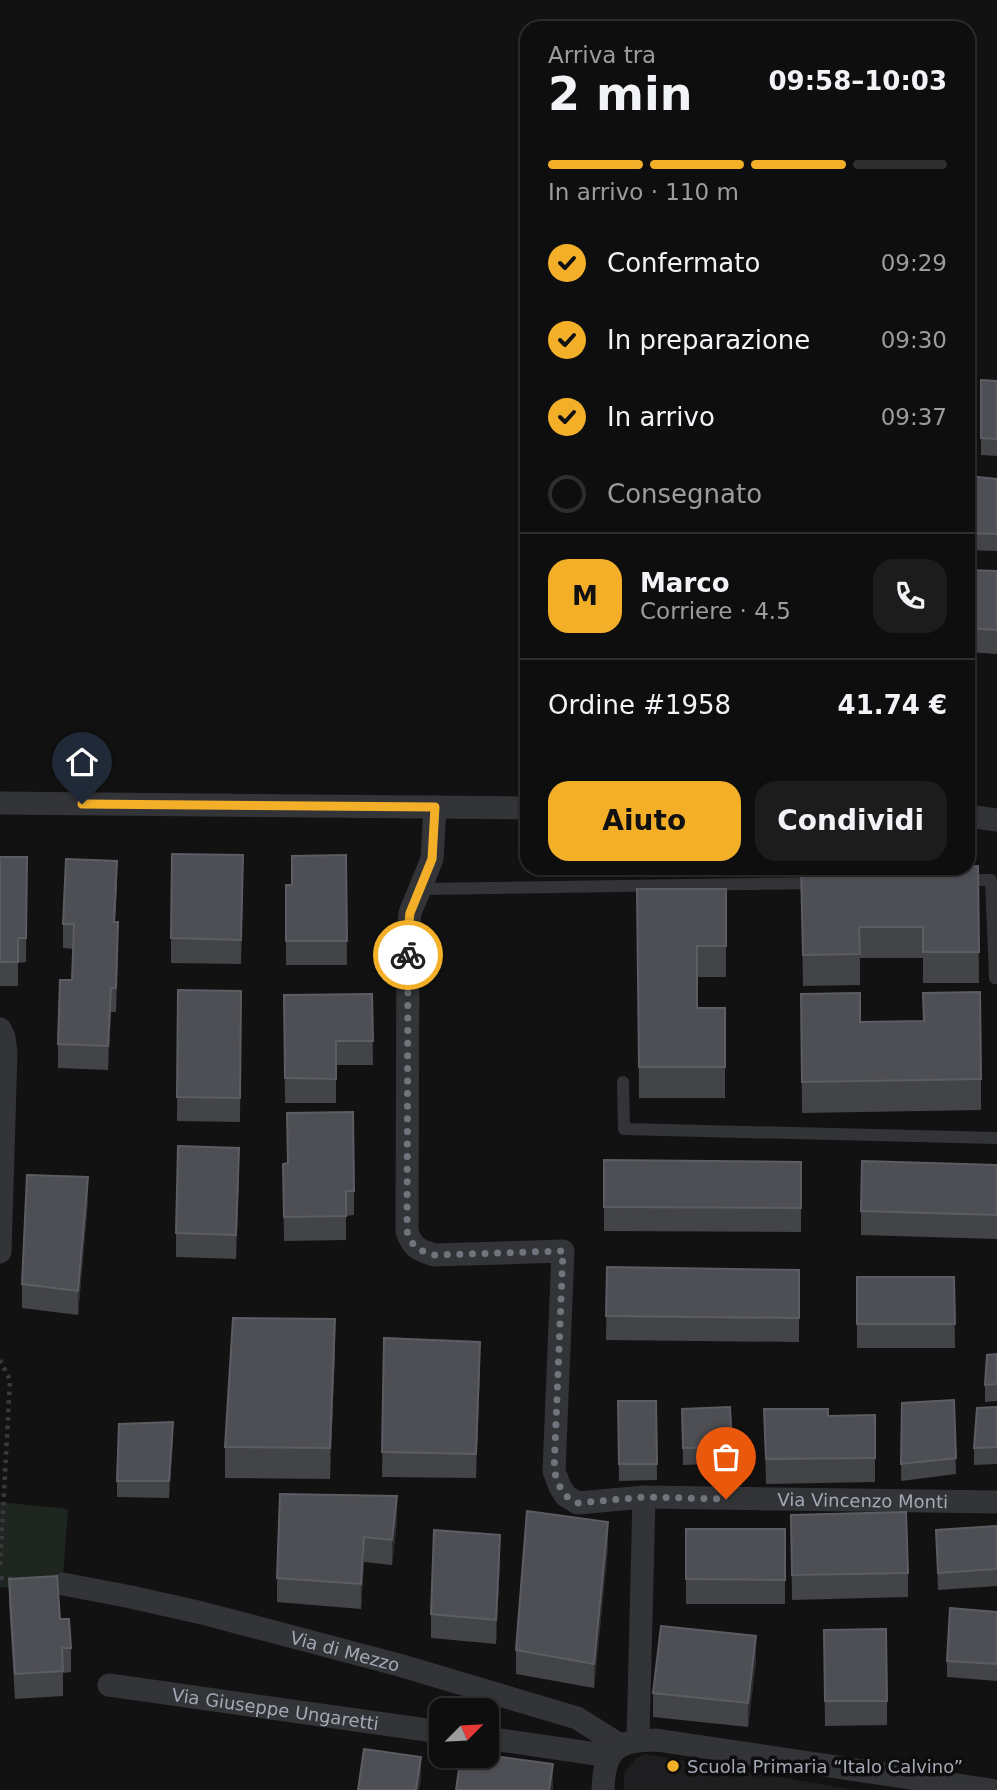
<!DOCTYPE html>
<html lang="it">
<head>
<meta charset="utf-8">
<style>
	:root { --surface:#0e0e0e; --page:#1c1c1c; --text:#f1f3f6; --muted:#9b9c9e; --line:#2e2e2e; --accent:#f4af28 }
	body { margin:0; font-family:"DejaVu Sans",sans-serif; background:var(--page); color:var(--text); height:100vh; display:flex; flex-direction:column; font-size:26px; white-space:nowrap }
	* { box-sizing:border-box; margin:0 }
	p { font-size:23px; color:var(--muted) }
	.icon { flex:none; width:38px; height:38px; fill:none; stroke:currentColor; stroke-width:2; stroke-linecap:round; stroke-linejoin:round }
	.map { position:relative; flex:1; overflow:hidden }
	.sheet { position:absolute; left:520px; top:21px; width:455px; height:854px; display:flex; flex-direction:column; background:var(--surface); border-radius:21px; box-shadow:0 2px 5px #0004,0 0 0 2px var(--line) }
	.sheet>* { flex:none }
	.needle { width:46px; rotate:66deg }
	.buttons { position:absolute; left:429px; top:1698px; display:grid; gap:14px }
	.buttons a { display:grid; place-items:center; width:70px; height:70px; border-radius:14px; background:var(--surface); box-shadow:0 2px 5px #0004,0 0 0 2px var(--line); font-size:35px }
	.pin { position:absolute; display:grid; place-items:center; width:60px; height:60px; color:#fff; margin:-72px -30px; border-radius:50% 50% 50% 0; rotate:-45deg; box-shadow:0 0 7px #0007 }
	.pin .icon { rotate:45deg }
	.courier { position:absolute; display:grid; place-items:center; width:70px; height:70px; margin:-35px; border:5px solid #f4af28; border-radius:50%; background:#fff; color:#222; box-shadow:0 2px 9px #0007 }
	.head em { font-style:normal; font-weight:600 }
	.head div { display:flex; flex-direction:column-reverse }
	.head { display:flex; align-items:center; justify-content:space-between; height:119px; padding:0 28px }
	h1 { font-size:46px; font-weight:600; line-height:52px }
	.bar { display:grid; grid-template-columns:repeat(4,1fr); gap:10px 7px; align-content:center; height:84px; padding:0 28px }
	.bar i { height:9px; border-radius:5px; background:var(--line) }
	.bar .current { background:var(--accent) }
	.bar p { grid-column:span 4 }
	.line { display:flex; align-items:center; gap:18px; padding:0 28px; border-top:2px solid var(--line) }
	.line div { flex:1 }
	.round { display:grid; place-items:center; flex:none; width:74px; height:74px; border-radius:21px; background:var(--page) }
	ol { padding:0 28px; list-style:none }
	li { display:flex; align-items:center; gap:21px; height:77px }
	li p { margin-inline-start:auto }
	li .icon { padding:7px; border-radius:50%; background:var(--accent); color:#111; stroke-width:4 }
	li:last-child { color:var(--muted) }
	li i { width:38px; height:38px; border:4px solid var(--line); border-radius:50% }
	.action { display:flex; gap:14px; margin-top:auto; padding:14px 28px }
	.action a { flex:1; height:80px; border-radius:21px; background:var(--accent); color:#111; font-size:28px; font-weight:600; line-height:80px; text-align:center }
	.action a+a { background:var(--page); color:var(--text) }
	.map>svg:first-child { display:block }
</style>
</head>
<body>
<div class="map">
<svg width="997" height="1790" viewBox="0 0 997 1790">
	<rect width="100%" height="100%" fill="#121213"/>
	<polygon fill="#1e1e20" points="645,1754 855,1790 624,1790 624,1773 635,1759"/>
	<polygon fill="#1e261f" points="0,1502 68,1509 62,1593 0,1587"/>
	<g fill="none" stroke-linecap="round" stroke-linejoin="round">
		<g stroke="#393a3f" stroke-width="4.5" stroke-dasharray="3.5 5" stroke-linecap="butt">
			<polyline points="0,1360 10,1380 0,1568"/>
			<polyline points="0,1578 13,1579"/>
		</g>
		<g stroke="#333438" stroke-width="12">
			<polyline points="965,880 991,880 995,978"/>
			<polyline points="420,889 817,883"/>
			<polyline points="623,1082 624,1129 997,1138"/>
		</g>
		<g stroke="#333438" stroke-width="23">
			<polyline points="0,803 527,808"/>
			<path id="s1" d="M435 807 432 859 410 913 408 930 407 1231C412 1248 419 1250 434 1255L563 1251 554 1471 560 1487 566 1496 578 1503 644 1497 997 1502"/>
			<polyline points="968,816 997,820"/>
			<polyline points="0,1029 4,1037 6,1053 0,1252"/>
			<path id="s2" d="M63 1584 131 1597 202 1613 399 1665 577 1718 620 1745"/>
			<path id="s3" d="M109 1685 441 1732"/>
			<polyline points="486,1738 610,1756"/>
			<polyline points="638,1740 644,1497"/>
			<path d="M603 1790C604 1749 617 1740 656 1740L991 1790"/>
		</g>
	</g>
	<g fill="#434448">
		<polygon points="981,380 997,381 997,456 981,455"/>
		<polygon points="968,476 997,479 997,551 968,550"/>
		<polygon points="968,570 997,571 997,654 968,652"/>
		<polygon points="346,855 347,965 286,965 286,885 292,885"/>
		<polygon points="0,857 27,857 26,962 18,963 18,986 0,986"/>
		<polygon points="978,866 979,983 923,983 923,958 860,958 860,985 803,986 801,868"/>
		<polygon points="243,880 241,964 171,963 171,938"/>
		<polygon points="117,886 115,922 118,946 116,1012 111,1012 108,1070 58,1068 58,1044 72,980 73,949 63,948 63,924"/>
		<polygon points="637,889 726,889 726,977 697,977 697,1008 725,1008 725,1098 639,1098"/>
		<polygon points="178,990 241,991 240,1122 177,1121"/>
		<polygon points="372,994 373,1065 336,1065 336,1103 285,1103 284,995"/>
		<polygon points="801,994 981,1079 981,1110 802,1113"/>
		<polygon points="604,1160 801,1162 801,1232 604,1231"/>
		<polygon points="283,1164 354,1191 354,1215 346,1216 346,1240 284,1241"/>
		<polygon points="997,1165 997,1239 861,1235 861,1211"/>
		<polygon points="239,1172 236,1259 176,1257 176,1233"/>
		<polygon points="88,1201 78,1315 22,1308 22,1284"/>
		<polygon points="607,1267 799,1270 799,1342 606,1340"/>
		<polygon points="857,1277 954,1277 955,1348 857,1348"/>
		<polygon points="384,1338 480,1366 476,1478 382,1477"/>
		<polygon points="335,1350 330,1479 225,1478 225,1447"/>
		<polygon points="997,1354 997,1401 985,1402 985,1385"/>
		<polygon points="954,1400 956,1474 901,1481 902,1403"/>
		<polygon points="618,1401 656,1401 657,1480 619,1481"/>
		<polygon points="997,1407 997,1464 974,1465 974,1448"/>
		<polygon points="682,1409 732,1447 732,1463 683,1465"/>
		<polygon points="764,1409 828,1416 875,1415 875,1482 766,1484"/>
		<polygon points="173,1439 169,1498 117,1497 117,1481"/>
		<polygon points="791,1515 908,1573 908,1597 792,1600"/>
		<polygon points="397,1520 392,1565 364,1562 361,1609 277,1602 277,1578"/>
		<polygon points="997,1526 997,1586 938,1590 936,1530"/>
		<rect x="686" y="1529" width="99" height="75"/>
		<polygon points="608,1547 594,1688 516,1674 516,1650"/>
		<polygon points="500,1560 496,1644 431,1638 431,1614"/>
		<polygon points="9,1579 60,1619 71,1648 71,1672 63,1673 63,1696 15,1699 9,1603"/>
		<polygon points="997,1612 997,1681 947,1677 947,1661"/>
		<polygon points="824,1630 887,1701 887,1725 825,1726"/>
		<polygon points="756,1660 748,1727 653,1717 653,1693"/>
	</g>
	<g fill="#2b2c2e">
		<polygon points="118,922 118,946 116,1012 116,988"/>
		<polygon points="111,988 111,1012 108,1070 108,1046"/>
		<polygon points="239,1148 239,1172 236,1259 236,1235"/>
		<polygon points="88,1177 88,1201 78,1315 78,1291"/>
		<polygon points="335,1319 335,1350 330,1479 330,1448"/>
		<polygon points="480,1342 480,1366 476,1478 476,1454"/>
		<polygon points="173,1422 173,1439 169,1498 169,1481"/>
		<polygon points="397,1496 397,1520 392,1565 392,1540"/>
		<polygon points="608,1522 608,1547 594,1688 594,1664"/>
		<polygon points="500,1535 500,1560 496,1644 496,1620"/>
		<polygon points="364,1537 364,1562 361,1609 361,1584"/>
		<polygon points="756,1636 756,1660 748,1727 748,1703"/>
		<polygon points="421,1757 421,1781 419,1790 416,1790"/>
		<polygon points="553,1764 553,1790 549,1790"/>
	</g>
	<g fill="#4e4f54" stroke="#5b5d63" stroke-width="2">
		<polygon points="981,380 997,381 997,439 981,438"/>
		<polygon points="968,476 997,479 997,534 968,533"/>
		<polygon points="968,570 997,571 997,630 968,628"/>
		<polygon points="172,854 243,855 241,940 171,938"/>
		<polygon points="346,855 347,941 286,941 286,885 292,885 292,856"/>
		<polygon points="0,857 27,857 26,938 18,938 18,962 0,962"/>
		<polygon points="66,859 117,861 114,922 118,922 116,988 111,988 108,1046 58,1044 60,980 72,980 74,924 63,924"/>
		<polygon points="978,866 979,952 923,952 923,927 859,927 860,954 803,955 801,868 968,868 968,867"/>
		<polygon points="637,889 726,889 726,946 697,946 697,1008 725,1008 725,1067 639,1067"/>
		<polygon points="178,990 241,991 240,1098 177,1097"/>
		<polygon points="980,992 981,1079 802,1082 801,994 860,993 860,1022 924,1021 923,993"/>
		<polygon points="372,994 373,1041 336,1041 336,1079 285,1078 284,995"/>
		<polygon points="353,1112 354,1191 346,1191 346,1216 284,1217 283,1164 288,1163 287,1113"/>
		<polygon points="178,1146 239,1148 236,1235 176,1233"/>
		<polygon points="604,1160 801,1162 801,1208 604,1207"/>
		<polygon points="862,1161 997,1165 997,1215 861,1211"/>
		<polygon points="27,1175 88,1177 78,1291 22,1284"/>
		<polygon points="607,1267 799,1270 799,1318 606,1316"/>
		<polygon points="857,1277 954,1277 955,1324 857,1324"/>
		<polygon points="233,1318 335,1319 330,1448 225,1447"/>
		<polygon points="384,1338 480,1342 476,1454 382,1452"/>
		<polygon points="997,1354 997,1384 985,1385 987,1355"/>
		<polygon points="954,1400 956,1458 901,1464 902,1403"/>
		<polygon points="618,1401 656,1401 657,1464 619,1464"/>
		<polygon points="730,1407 732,1447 683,1448 682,1409"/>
		<polygon points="997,1407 997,1447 974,1448 977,1408"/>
		<polygon points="764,1409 828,1409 828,1416 875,1415 875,1458 766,1459"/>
		<polygon points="173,1422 169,1481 117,1481 119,1424"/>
		<polygon points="280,1494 397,1496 392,1540 364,1537 361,1584 277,1578"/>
		<polygon points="527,1511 608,1522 594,1664 516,1650"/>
		<polygon points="906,1512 908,1573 792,1575 791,1515"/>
		<polygon points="997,1526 997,1569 938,1573 936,1530"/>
		<polygon points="686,1529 785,1529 785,1580 686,1579"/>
		<polygon points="434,1530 500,1535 496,1620 431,1614"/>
		<polygon points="57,1576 60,1619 69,1619 71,1648 62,1648 63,1671 15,1674 9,1579"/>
		<polygon points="950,1608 997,1612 997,1664 947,1661"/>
		<polygon points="661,1626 756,1636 748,1703 653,1693"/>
		<polygon points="886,1629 887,1701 825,1701 824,1630"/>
		<polygon points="364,1749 421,1757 416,1790 358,1790"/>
		<polygon points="461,1755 486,1755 553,1764 549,1790 456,1790"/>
	</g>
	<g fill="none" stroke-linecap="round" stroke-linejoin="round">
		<path stroke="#70747c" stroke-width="7" stroke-dasharray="0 12.6" d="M408 955 407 1231C412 1248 419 1250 434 1255L563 1251 554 1471 560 1487 566 1496 578 1503 644 1497 726 1499"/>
		<polyline stroke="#f4af28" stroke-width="9" points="82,804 435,807 432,859 410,913 408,930 408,955"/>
	</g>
	<circle fill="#f4af28" stroke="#0d0d0e" stroke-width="2.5" cx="673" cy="1766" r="7"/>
	<g text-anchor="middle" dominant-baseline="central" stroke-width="7" stroke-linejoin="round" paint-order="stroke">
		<g font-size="18" fill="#a3a8b4" stroke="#0d0d0e">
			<text stroke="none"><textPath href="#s1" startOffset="1143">Via Vincenzo Monti</textPath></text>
			<text stroke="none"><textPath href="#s2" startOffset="290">Via di Mezzo</textPath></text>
			<text stroke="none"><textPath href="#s3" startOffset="168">Via Giuseppe Ungaretti</textPath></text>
		</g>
		<g font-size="18" fill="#a3a8b4" stroke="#0d0d0e" text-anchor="start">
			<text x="687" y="1766">Scuola Primaria “Italo Calvino”</text>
		</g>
	</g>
</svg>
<div class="buttons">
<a><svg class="needle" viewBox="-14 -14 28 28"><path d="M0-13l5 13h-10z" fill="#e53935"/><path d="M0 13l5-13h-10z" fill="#9b9c9e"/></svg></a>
</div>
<div class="pin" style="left:726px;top:1499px;background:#ea580c"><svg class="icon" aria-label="bag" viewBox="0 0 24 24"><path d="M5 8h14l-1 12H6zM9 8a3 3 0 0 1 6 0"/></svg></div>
<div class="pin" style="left:82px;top:804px;background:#1f2937"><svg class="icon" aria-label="home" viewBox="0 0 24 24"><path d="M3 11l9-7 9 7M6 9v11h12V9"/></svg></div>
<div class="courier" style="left:408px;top:955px"><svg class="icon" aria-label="bike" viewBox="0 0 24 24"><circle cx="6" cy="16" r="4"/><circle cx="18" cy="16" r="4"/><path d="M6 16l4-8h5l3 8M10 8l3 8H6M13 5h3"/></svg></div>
<section class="sheet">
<div class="head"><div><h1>2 min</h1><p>Arriva tra</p></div><em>09:58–10:03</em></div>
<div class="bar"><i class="current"></i><i class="current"></i><i class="current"></i><i></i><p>In arrivo · 110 m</p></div>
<ol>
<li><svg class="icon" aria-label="check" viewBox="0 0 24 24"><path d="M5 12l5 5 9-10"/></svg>Confermato<p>09:29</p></li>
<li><svg class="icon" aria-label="check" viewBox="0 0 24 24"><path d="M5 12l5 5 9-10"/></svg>In preparazione<p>09:30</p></li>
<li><svg class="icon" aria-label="check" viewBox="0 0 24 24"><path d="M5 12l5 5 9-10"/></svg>In arrivo<p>09:37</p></li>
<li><i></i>Consegnato</li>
</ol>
<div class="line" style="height:126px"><b class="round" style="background:var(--accent);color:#111">M</b><div><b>Marco</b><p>Corriere · 4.5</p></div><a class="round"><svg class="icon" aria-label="phone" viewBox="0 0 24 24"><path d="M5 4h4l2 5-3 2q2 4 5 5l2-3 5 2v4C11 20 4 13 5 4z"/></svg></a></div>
<div class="line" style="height:91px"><div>Ordine #1958</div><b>41.74 €</b></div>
<div class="action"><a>Aiuto</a><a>Condividi</a></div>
</section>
</div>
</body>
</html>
